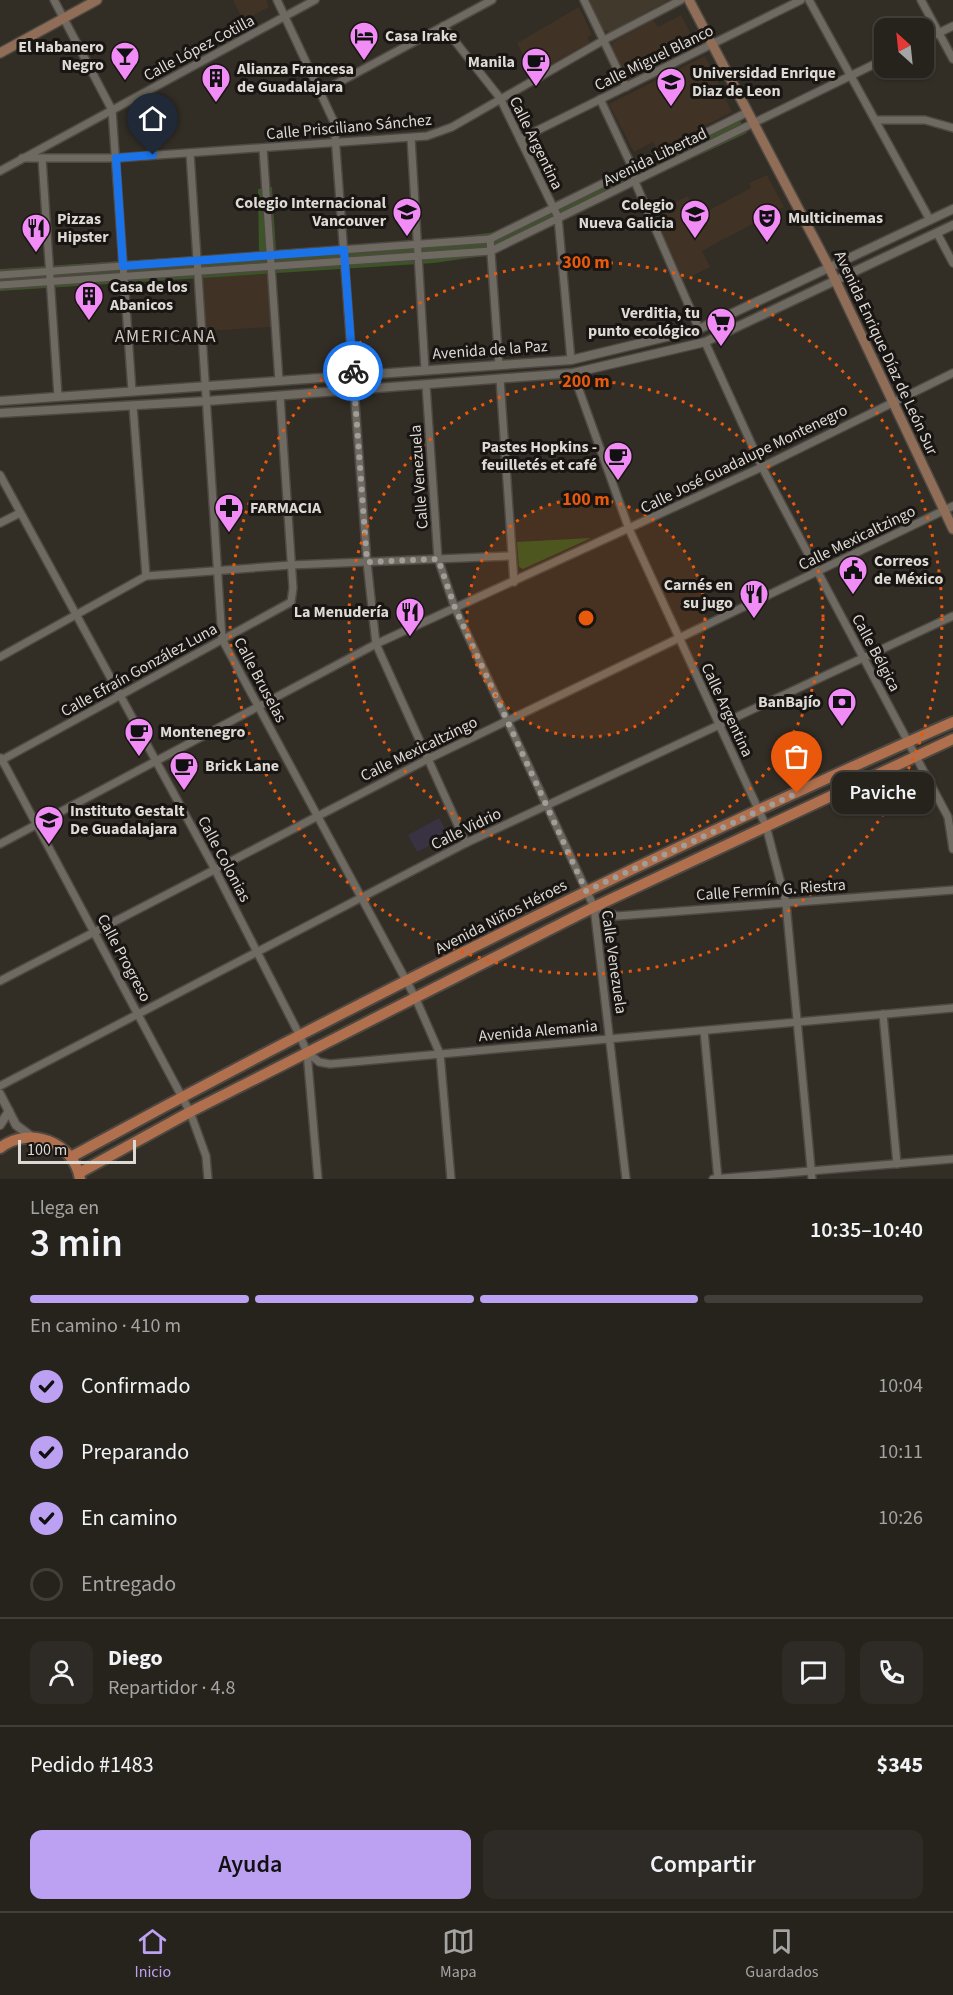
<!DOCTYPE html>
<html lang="es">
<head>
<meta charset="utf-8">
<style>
	:root { --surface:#26221c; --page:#2e2a25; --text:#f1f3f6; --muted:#a4a4a3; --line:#423f3b; --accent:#bca0f2 }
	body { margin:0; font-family:"Source Sans 3",sans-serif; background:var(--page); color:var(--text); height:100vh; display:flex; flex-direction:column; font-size:22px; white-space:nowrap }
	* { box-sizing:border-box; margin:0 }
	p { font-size:20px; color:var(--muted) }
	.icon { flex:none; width:33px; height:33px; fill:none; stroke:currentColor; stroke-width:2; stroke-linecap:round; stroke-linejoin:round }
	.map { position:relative; height:1179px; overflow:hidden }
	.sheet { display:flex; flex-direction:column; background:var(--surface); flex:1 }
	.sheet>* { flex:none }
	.needle { width:39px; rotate:333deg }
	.fabs { position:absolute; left:874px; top:18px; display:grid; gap:12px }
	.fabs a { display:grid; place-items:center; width:60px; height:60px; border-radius:12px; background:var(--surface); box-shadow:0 2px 4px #0004,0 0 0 2px var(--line); font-size:30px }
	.scale { position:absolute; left:18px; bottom:15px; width:118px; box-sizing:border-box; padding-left:6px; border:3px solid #dddad5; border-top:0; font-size:16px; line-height:21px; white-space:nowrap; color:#dddad5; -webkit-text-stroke:4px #181512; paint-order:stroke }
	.pin { position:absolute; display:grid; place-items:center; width:51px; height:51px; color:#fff; margin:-62px -26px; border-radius:50% 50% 50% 0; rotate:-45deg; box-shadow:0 0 6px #0007 }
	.pin .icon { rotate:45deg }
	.courier { position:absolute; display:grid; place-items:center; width:60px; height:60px; margin:-30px; border:4px solid #1a73e8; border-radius:50%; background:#fff; color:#222; box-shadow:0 2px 8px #0007 }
	.bubble { position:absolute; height:42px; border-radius:12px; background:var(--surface); box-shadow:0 2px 4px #0004,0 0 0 2px var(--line); font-size:20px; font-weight:600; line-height:42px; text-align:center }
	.head em { font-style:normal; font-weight:600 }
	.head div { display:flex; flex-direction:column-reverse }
	.head { display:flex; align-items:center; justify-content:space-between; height:102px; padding:0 30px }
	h1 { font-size:39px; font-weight:600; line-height:45px }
	.bar { display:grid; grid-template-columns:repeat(4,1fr); gap:9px 6px; align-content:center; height:72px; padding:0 30px }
	.bar i { height:8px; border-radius:4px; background:var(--line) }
	.bar .active { background:var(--accent) }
	.bar p { grid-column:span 4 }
	.line { display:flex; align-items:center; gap:15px; padding:0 30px; border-top:2px solid var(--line) }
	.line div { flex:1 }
	.round { display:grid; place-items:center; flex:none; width:63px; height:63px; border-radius:12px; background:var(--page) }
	ol { padding:0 30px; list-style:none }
	li { display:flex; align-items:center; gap:18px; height:66px }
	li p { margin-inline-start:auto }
	li .icon { padding:6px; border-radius:50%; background:var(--accent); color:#111; stroke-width:4 }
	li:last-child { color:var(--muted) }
	li i { width:33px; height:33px; border:3px solid var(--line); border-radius:50% }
	.action { display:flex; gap:12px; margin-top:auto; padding:12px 30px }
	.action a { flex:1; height:69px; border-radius:12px; background:var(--accent); color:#111; font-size:24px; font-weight:600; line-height:69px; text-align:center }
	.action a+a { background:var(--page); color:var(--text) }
	.dock { display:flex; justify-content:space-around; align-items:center; height:84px; border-top:2px solid var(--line); background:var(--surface); font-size:16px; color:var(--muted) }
	.dock a { display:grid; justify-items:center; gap:3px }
	.dock .active { color:var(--accent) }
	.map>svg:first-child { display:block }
</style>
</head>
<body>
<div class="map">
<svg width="953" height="1179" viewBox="0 0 953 1179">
	<rect width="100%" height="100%" fill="#322d25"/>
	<polygon fill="#383242" points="439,818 449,836 417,852 408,835"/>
	<polygon fill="#41392c" points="589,0 669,0 609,32 603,30"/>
	<g fill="#403225">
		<polygon points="233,0 266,0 269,7 243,21"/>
		<polygon points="579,7 592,35 587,37 590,42 537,72 532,61 527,63 517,43"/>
		<polygon points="681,15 696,44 630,78 626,77 611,46 613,42 653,20 658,27"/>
		<polygon points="705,56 732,112 657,150 653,142 634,152 609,104"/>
		<polygon points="767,175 784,207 702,251 710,267 684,280 651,214 688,196 698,216 751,188 749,183"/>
		<polygon points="268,269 271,327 205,331 201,274"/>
	</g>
	<g fill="#3a5624">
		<polygon points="736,114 747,133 483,256 434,263 0,291 0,269 259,252 258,189 272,187 276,250 425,241 496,232"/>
		<polygon points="591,538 523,569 519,567 517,542"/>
	</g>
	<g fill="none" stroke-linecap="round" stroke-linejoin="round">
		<g stroke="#4d4842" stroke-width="10">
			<g id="minor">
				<polyline points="54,0 112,110 132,391"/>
				<polyline points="277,0 334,122 367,562 376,644 466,843"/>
				<polyline points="584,0 626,87"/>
				<polyline points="809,0 930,220"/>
				<polyline points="921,0 953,59"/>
				<polyline points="443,26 500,98 558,217 571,360"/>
				<polyline points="924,40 953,26"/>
				<polyline points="321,92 492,0"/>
				<polyline points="600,99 633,169 635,182 699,329"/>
				<polyline points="876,120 925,120 953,128"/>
				<polyline points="411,138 425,370"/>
				<polyline points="520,139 801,0"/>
				<polyline points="263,148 279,381"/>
				<polyline points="190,153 222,639 415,997 440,1054 451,1179"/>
				<polyline points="22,158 116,158 427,136 452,127 604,40 681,0"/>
				<polyline points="42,158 58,396"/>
				<polyline points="0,171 315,0"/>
				<polyline points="937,233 953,263"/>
				<polyline points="490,239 499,365"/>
				<polyline points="0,275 490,239 748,112"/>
				<polyline points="0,285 491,251 885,59"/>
				<polyline points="705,342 762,467 948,817 953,849"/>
				<polyline points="573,373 629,529 766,826 786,903 812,1179"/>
				<polyline points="500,379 514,582"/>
				<polyline points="426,385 438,559 455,608 594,907 626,1179"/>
				<polyline points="133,406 146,576"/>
				<polyline points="0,475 211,862 300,1036 307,1052 318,1179"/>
				<polyline points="0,523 20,513"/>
				<polyline points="0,657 146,576 291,565 512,556"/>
				<polyline points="1,758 190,1112 206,1156 208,1179"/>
				<polyline points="0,761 291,602 293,588 280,396"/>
				<polyline points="0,844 376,644 762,467 953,373"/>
				<polyline points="594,907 617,916 953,890"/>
				<polyline points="0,981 428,759 953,506"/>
				<polyline points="883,1014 897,1164"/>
				<polyline points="704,1031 718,1179"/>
				<polyline points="307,1052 319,1062 330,1064 953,1008"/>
				<polyline points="0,1086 466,843 953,616"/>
				<polyline points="713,1179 953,1159"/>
			</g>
		</g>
		<g stroke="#4d4842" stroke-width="11">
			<g id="tertiary">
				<polyline points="0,401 571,360 699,329 953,209"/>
				<polyline points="0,413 207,401 573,373 705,342 953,225"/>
				<polyline points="0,1094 16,1125 32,1137"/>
				<polyline points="0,1125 9,1111"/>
			</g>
		</g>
		<g stroke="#4d4842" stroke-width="12">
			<g id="secondary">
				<polyline points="689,0 829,267 953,529"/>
				<polyline points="0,53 97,0"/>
			</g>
		</g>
		<g stroke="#4d4842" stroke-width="14">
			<g id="primary">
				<path d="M0 1148C29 1125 74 1142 80 1179"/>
				<path d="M71 1157C359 1000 653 854 953 722"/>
				<polyline points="79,1173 190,1112 594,907 953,739"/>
			</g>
		</g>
		<use href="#minor" stroke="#6f6a61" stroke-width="7"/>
		<use href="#tertiary" stroke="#6f6a61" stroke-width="8"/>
		<use href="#secondary" stroke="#8f6d57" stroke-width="9"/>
		<use href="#primary" stroke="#b06f4d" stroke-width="10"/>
	</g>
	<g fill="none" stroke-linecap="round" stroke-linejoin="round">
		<polyline stroke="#a19d97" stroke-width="6" stroke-dasharray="0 10.8" points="353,371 367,562 438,559 455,608 586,891 797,793"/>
		<polyline stroke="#1a73e8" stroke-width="8" points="153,155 116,158 123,266 344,250 353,371"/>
	</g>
	<circle cx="586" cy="618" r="119" fill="#e8590c" fill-opacity=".12"/>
	<g fill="none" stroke="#e8590c" stroke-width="3" stroke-dasharray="3 6">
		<circle cx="586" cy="618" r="119"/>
		<circle cx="586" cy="618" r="237"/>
		<circle cx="586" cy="618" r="356"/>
	</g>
	<defs>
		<g id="hotel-pin" transform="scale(1.5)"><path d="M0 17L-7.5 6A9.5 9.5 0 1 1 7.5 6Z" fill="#f18bf5" stroke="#181512"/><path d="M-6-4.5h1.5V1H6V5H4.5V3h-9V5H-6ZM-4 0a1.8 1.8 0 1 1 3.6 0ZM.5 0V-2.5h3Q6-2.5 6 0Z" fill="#111"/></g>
		<g id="bar-pin" transform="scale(1.5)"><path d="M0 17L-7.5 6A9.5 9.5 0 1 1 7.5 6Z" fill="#f18bf5" stroke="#181512"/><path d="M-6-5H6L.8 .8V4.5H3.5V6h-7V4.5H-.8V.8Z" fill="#111"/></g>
		<g id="cafe-pin" transform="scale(1.5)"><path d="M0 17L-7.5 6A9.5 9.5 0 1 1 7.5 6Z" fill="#f18bf5" stroke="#181512"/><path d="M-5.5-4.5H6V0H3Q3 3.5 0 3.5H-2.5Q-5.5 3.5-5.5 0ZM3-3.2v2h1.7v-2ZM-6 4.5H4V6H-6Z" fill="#111"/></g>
		<g id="building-pin" transform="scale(1.5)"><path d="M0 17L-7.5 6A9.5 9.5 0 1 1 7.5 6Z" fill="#f18bf5" stroke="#181512"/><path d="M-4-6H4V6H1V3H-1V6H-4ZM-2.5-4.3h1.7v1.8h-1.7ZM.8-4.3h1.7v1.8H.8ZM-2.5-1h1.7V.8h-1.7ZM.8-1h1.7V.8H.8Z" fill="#111"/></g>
		<g id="university-pin" transform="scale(1.5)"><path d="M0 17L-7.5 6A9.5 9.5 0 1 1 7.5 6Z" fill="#f18bf5" stroke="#181512"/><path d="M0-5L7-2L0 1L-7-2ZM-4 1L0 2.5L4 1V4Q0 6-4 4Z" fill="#111"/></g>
		<g id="school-pin" transform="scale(1.5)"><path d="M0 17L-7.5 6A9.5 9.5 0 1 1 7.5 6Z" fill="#f18bf5" stroke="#181512"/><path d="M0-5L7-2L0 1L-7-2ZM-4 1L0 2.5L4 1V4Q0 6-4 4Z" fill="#111"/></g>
		<g id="theatre-pin" transform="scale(1.5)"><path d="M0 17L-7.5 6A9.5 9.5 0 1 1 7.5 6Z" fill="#f18bf5" stroke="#181512"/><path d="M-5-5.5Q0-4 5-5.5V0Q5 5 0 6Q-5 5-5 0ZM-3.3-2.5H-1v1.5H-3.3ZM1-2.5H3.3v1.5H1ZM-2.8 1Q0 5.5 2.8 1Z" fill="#111"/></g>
		<g id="restaurant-pin" transform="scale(1.5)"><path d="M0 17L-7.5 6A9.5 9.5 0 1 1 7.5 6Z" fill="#f18bf5" stroke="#181512"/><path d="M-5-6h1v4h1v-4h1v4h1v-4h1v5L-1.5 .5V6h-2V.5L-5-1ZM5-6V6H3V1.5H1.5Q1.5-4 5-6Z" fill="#111"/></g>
		<g id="supermarket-pin" transform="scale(1.5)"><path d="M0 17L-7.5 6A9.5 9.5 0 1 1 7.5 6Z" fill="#f18bf5" stroke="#181512"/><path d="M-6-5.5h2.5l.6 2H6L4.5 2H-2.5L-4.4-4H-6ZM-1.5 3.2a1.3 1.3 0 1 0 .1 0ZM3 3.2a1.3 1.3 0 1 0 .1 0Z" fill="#111"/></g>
		<g id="pharmacy-pin" transform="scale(1.5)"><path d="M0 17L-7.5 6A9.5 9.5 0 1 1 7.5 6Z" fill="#f18bf5" stroke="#181512"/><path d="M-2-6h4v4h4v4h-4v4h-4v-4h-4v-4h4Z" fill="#111"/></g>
		<g id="civic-pin" transform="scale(1.5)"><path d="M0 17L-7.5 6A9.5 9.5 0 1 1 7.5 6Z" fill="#f18bf5" stroke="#181512"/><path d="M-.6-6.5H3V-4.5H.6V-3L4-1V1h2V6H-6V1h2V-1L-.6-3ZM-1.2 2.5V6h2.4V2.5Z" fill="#111"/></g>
		<g id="bank-pin" transform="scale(1.5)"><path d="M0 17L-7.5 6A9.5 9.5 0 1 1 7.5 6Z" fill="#f18bf5" stroke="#181512"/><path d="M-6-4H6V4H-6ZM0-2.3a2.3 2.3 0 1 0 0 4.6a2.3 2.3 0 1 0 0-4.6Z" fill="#111"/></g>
	</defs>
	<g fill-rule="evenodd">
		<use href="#hotel-pin" x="364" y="36"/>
		<use href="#bar-pin" x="125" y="56"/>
		<use href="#cafe-pin" x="536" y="62"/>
		<use href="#building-pin" x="216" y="78"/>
		<use href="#university-pin" x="671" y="82"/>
		<use href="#school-pin" x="407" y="212"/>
		<use href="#school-pin" x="695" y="214"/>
		<use href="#theatre-pin" x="767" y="218"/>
		<use href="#restaurant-pin" x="36" y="228"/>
		<use href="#building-pin" x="89" y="296"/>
		<use href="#supermarket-pin" x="721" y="322"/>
		<use href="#cafe-pin" x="618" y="456"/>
		<use href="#pharmacy-pin" x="229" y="508"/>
		<use href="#civic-pin" x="853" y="570"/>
		<use href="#restaurant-pin" x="754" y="594"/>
		<use href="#restaurant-pin" x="410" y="612"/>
		<use href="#bank-pin" x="842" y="702"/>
		<use href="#cafe-pin" x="139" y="732"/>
		<use href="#cafe-pin" x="184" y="766"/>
		<use href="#university-pin" x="49" y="820"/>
	</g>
	<g text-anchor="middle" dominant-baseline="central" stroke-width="6" stroke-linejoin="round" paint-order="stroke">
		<g font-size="16" font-weight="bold" fill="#dddad5" stroke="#181512" text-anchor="start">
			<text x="385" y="36">Casa Irake</text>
			<text x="104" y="47" text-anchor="end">El Habanero<tspan x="104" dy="18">Negro</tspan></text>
			<text x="515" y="62" text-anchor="end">Manila</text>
			<text x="237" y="69">Alianza Francesa<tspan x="237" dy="18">de Guadalajara</tspan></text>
			<text x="692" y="73">Universidad Enrique<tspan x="692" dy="18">Diaz de Leon</tspan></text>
			<text x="386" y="203" text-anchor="end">Colegio Internacional<tspan x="386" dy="18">Vancouver</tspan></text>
			<text x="674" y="205" text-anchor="end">Colegio<tspan x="674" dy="18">Nueva Galicia</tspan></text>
			<text x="788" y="218">Multicinemas</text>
			<text x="57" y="219">Pizzas<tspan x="57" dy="18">Hipster</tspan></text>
			<text x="110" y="287">Casa de los<tspan x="110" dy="18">Abanicos</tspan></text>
			<text x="700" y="313" text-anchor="end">Verditia, tu<tspan x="700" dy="18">punto ecológico</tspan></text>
			<text x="597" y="447" text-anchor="end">Pastes Hopkins -<tspan x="597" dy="18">feuilletés et café</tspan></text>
			<text x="250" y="508">FARMACIA</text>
			<text x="874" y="561">Correos<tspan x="874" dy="18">de México</tspan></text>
			<text x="733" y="585" text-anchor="end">Carnés en<tspan x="733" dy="18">su jugo</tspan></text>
			<text x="389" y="612" text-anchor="end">La Menudería</text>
			<text x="821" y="702" text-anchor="end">BanBajío</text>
			<text x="160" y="732">Montenegro</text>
			<text x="205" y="766">Brick Lane</text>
			<text x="70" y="811">Instituto Gestalt<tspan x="70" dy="18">De Guadalajara</tspan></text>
		</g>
		<g font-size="16" fill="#dddad5" stroke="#181512">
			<text transform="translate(199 48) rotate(-28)">Calle López Cotilla</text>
			<text transform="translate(654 58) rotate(-26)">Calle Miguel Blanco</text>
			<text transform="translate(349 127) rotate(-5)">Calle Prisciliano Sánchez</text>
			<text transform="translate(536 143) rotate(64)">Calle Argentina</text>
			<text transform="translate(655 157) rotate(-26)">Avenida Libertad</text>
			<text transform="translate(490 350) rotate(-4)">Avenida de la Paz</text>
			<text transform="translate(886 353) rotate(65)">Avenida Enrique Díaz de León Sur</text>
			<text transform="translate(744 459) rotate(-26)">Calle José Guadalupe Montenegro</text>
			<text transform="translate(419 477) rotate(-94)">Calle Venezuela</text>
			<text transform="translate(857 538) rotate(-26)">Calle Mexicaltzingo</text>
			<text transform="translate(876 653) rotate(62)">Calle Bélgica</text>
			<text transform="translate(139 670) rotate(-29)">Calle Efraín González Luna</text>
			<text transform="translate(260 680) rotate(62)">Calle Bruselas</text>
			<text transform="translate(727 710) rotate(65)">Calle Argentina</text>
			<text transform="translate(419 749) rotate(-26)">Calle Mexicaltzingo</text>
			<text transform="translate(466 829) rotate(-26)">Calle Vidrio</text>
			<text transform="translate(224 859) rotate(62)">Calle Colonias</text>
			<text transform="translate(771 890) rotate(-4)">Calle Fermín G. Riestra</text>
			<text transform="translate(501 917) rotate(-27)">Avenida Niños Héroes</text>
			<text transform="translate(124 958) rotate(62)">Calle Progreso</text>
			<text transform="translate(614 962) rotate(82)">Calle Venezuela</text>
			<text transform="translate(538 1031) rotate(-5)">Avenida Alemania</text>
		</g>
		<g font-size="18" letter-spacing="1.5" fill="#d0c9c0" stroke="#181512">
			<text x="166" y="336">AMERICANA</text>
		</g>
	</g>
	<circle cx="586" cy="618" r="9" fill="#e8590c" stroke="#181512" stroke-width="3"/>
	<g font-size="18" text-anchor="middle" font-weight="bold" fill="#e8590c" stroke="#181512" stroke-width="6" stroke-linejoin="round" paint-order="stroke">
		<text x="586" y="268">300 m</text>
		<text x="586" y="387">200 m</text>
		<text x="586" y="505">100 m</text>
	</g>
</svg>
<div class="fabs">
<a><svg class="needle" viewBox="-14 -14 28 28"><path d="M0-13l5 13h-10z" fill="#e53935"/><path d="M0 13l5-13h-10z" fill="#a4a4a3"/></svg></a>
</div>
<div class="scale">100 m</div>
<div class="pin" style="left:797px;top:793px;background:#ea580c"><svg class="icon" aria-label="bag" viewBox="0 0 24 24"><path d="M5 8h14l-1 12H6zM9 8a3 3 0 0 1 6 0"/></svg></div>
<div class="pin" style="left:153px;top:155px;background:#1f2937"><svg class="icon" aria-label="home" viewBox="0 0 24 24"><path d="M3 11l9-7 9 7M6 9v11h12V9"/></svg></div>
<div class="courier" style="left:353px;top:371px"><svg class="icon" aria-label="bike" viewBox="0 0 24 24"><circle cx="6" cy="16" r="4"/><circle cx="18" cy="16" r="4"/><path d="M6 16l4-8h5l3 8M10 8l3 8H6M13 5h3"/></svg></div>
<div class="bubble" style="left:832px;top:772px;width:102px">Paviche</div>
</div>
<section class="sheet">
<div class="head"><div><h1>3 min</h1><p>Llega en</p></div><em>10:35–10:40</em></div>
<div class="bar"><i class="active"></i><i class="active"></i><i class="active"></i><i></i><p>En camino · 410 m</p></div>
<ol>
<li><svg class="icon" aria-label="check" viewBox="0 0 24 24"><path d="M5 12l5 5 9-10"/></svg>Confirmado<p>10:04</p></li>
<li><svg class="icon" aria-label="check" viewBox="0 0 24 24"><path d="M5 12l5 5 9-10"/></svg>Preparando<p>10:11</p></li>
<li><svg class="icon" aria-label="check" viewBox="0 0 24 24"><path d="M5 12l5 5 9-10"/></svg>En camino<p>10:26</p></li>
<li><i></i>Entregado</li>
</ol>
<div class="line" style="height:108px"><a class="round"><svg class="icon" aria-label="person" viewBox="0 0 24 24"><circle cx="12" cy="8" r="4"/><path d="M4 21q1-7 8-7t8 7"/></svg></a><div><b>Diego</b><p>Repartidor · 4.8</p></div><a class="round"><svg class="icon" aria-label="chat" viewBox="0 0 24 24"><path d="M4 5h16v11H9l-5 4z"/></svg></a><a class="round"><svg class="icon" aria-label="phone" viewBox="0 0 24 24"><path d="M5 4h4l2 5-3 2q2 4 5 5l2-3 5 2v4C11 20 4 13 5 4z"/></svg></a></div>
<div class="line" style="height:78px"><div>Pedido #1483</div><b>$345</b></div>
<div class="action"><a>Ayuda</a><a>Compartir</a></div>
</section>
<nav class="dock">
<a class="active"><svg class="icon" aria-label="home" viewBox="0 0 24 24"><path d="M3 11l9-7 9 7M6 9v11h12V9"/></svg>Inicio</a>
<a><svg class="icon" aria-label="map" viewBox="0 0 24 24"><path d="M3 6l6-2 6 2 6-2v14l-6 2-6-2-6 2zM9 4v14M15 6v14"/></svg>Mapa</a>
<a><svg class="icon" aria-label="saved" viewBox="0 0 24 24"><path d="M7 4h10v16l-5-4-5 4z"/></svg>Guardados</a>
</nav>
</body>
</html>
